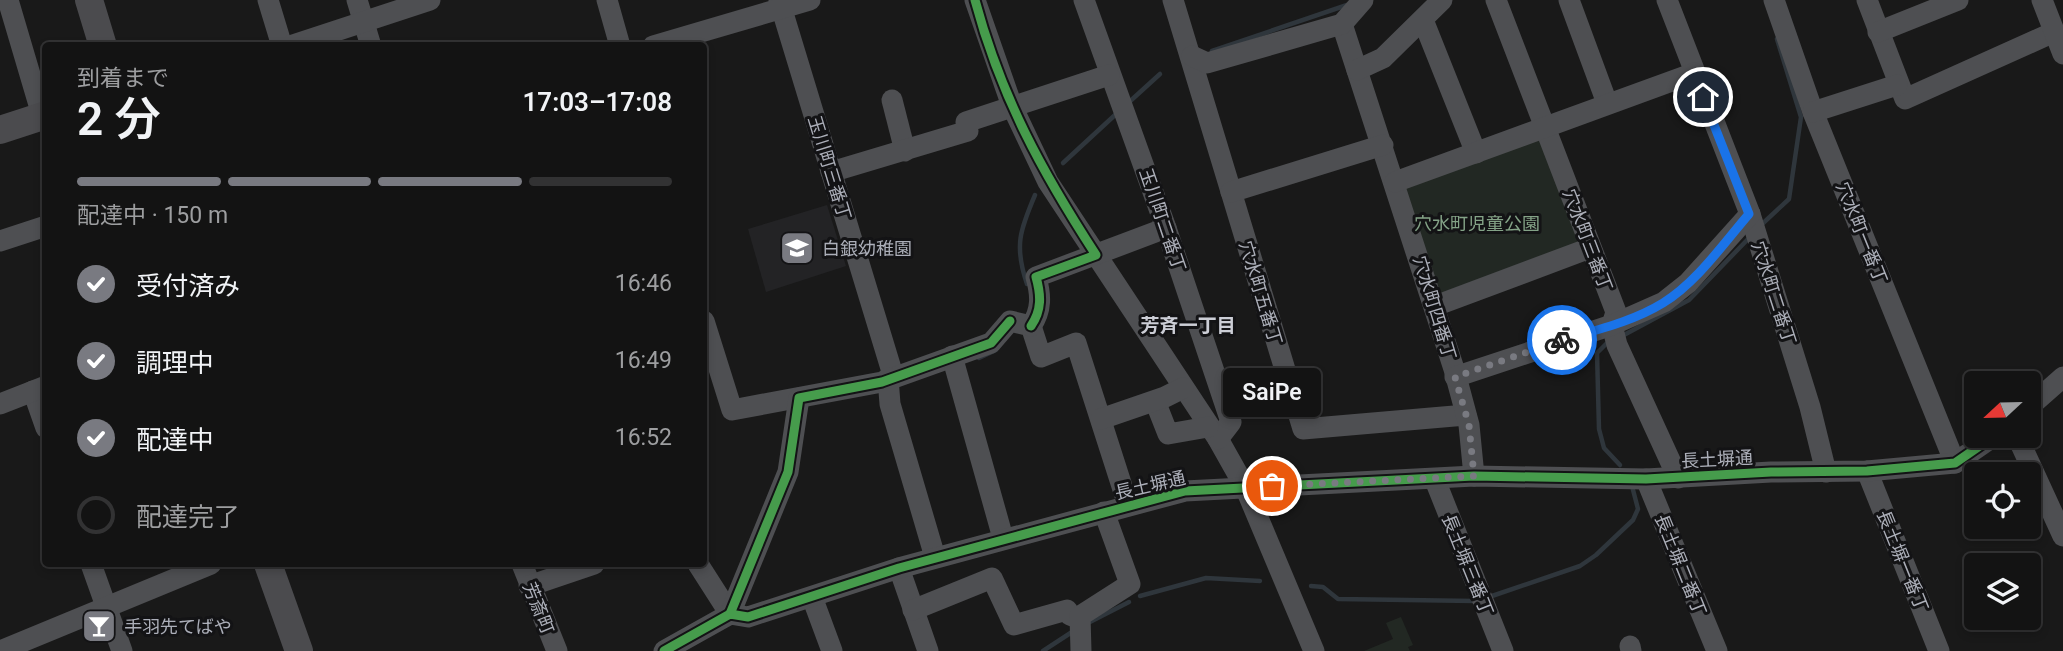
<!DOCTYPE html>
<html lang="ja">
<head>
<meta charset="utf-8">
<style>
	:root { --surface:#131313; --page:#1c1c1c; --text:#f1f3f6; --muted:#9d9ea0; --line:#323233; --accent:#797a81 }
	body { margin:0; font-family:Roboto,"Noto Sans JP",sans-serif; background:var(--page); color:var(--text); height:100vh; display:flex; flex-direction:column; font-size:26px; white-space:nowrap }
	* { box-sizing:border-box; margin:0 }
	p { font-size:23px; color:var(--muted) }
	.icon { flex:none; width:38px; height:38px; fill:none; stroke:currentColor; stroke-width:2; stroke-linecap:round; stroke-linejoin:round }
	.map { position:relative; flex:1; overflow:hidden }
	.drawer { position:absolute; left:42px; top:42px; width:665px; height:525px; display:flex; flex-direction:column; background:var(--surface); border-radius:7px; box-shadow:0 4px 10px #0003,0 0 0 2px var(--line) }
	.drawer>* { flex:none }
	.needle { width:46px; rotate:248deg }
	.fabs { position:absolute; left:1964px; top:371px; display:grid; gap:14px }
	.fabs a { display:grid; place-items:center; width:77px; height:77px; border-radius:7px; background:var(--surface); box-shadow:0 4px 10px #0003,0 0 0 2px var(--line); font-size:35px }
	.pin { position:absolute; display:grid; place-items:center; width:60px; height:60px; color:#fff; margin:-30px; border:4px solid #fff; border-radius:50%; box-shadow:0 2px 7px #0007 }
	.courier { position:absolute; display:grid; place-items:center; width:70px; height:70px; margin:-35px; border:5px solid #1a73e8; border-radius:50%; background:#fff; color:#222; box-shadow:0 2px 9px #0007 }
	.bubble { position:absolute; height:49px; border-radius:7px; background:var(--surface); box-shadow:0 4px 10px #0003,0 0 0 2px var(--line); font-size:23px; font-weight:600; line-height:49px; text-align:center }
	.headline em { font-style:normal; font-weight:600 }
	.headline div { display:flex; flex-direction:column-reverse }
	.headline { display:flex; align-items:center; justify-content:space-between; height:119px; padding:0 35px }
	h1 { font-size:46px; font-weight:600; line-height:52px }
	.bar { display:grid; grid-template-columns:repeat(4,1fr); gap:10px 7px; align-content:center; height:84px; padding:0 35px }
	.bar i { height:9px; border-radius:5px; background:var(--line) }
	.bar .on { background:var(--accent) }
	.bar p { grid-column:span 4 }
	ol { padding:0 35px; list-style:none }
	li { display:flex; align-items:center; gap:21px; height:77px }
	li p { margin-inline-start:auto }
	li .icon { padding:7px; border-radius:50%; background:var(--accent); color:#fff; stroke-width:4 }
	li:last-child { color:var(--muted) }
	li i { width:38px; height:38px; border:4px solid var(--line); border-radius:50% }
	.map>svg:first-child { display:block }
</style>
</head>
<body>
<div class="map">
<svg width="2063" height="651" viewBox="0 0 2063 651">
	<rect width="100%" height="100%" fill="#191919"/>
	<polygon fill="#232325" points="827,205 846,266 766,292 748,229"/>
	<g fill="#222823">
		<polygon points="1534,139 1541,141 1579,242 1437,295 1405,191 1407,186"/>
		<polygon points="1401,617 1413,645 1408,647 1410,651 1364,651 1393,639 1386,623"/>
	</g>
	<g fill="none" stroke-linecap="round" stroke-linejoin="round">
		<g stroke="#2f363c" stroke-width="4.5">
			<polyline points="1212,51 1347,5"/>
			<polyline points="1127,104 1160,74"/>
			<polyline points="1063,163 1115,115"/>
			<polyline points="1760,226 1789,199 1801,117 1777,39"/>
			<path d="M1027 284C1014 246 1020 230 1035 195"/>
			<polyline points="1622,336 1689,300 1749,238"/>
			<polyline points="1609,341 1597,353 1599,429 1604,448 1620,465"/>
			<polyline points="979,358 996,350"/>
			<polyline points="1311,586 1323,587 1338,599 1475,601"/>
			<polyline points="1140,596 1206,578 1260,581"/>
			<polyline points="1489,597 1580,566 1596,555 1633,520 1638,509 1632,486"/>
			<polyline points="1086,624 1129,602"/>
			<polyline points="1043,651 1072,632"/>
		</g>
		<g stroke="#4e4f52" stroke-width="21">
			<polyline points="8,0 42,115"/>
			<polyline points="268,0 282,46"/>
			<polyline points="357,0 371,46"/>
			<polyline points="607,0 620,46"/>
			<polyline points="779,0 893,375"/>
			<polyline points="975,0 1012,106 1048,182 1218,439 1245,487 1314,651"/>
			<polyline points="1084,0 1166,228 1231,422 1218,439"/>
			<polyline points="1173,0 1303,429 1466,415"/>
			<polyline points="1496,0 1616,312 1612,325 1617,345 1678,478"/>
			<polyline points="1569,0 1607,103"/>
			<polyline points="1667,0 1750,214 1810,407 1826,472"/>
			<polyline points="1774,0 1813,112 1955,463"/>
			<polyline points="1867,0 1905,99 2054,32"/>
			<polyline points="2042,0 2063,54"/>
			<polyline points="1423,20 1476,153"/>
			<polyline points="1342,24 1454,369 1469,425 1474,476"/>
			<polyline points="1878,32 1958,0"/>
			<polyline points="290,46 430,0"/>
			<polyline points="653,46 810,0"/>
			<polyline points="1192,56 1207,63 1342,24 1363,0"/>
			<polyline points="1357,70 1383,58 1442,0"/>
			<polyline points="892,100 905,151"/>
			<polyline points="1813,112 1897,85"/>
			<polyline points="831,172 968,131 966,122 1109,75"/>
			<polyline points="1395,182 1694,73"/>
			<polyline points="1231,192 1383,145"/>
			<polyline points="0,241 46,226"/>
			<polyline points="1435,306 1590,248"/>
			<polyline points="704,321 732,410 882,382 991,343 1010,321 1031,326 1041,357 1076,343 1128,505"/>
			<path d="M1031 326C1042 310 1041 295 1036 277L1166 228"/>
			<polyline points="952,356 1003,538"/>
			<polyline points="1455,377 1612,325 1664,302 1688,283 1750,214"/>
			<polyline points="888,378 890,404 935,557"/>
			<polyline points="33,391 46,428"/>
			<polyline points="1155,401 1168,434 1208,427"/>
			<polyline points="0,404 46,386"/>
			<polyline points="2028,408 2063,377"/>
			<polyline points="1101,419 1165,397 1183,388"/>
			<polyline points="2017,436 2063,536"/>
			<polyline points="1867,471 1939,651"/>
			<polyline points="1646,479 1717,651"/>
			<polyline points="1435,480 1503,651"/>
			<polyline points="91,564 122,651"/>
			<polyline points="522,564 557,651"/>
			<polyline points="698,564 730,614"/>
			<polyline points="899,568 928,651"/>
			<polyline points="529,586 594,564"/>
			<polyline points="812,597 832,651"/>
			<polyline points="913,610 992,578 1014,625 1067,610 1070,615 1080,619"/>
			<polyline points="730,614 788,472 799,398"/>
			<polyline points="1630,646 1631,651"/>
			<polyline points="0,651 211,564"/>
			<polyline points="664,651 730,614 748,617 899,568 1185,491 1474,476 1646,479 1771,472 1867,471 1955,463 1994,436"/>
			<polyline points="1081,651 1080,616 1130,584 1104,512"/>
		</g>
		<g stroke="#4b4b4e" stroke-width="28">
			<polyline points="89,0 103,46"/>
			<polyline points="0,130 46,115"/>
			<polyline points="268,564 299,651"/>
		</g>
		<g stroke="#131315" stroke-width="13">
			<g id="cycleway">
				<path d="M975 0C1001 97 1042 172 1096 255L1036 277C1041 295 1042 310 1031 326"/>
				<polyline points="730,614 788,472 799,398 882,382 991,343 1010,321"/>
				<polyline points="664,651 730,614 748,617 899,568 1185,491 1474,476 1646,479 1771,472 1867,471 1955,463 1994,436"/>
			</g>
		</g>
		<use href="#cycleway" stroke="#469c4c" stroke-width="9"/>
	</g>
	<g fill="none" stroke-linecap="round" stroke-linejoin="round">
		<polyline stroke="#797a81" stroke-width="7" stroke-dasharray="0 12.6" points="1272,486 1474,476 1469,425 1455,377 1562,340"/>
		<path stroke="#1a73e8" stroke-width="9" d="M1562 340C1596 330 1632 322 1663 303 1697 282 1723 244 1749 214L1703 97"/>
	</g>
	<defs>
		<g id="school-square" transform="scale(1.75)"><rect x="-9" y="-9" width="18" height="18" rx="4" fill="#797a81" stroke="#131315"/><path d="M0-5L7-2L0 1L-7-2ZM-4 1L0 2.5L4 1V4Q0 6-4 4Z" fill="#fff"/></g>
		<g id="bar-square" transform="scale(1.75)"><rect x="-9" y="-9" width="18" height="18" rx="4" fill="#797a81" stroke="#131315"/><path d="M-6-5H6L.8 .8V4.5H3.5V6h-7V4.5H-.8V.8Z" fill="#fff"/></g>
	</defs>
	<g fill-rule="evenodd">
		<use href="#school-square" x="797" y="248"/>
		<use href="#bar-square" x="99" y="626"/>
	</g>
	<g text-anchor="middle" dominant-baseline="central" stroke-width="6" stroke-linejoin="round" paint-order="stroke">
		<g font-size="18" fill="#acafb9" stroke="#131315">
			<text transform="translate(830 168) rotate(73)">玉川町三番丁</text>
			<text transform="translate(1163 220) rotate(71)">玉川町二番丁</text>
			<text transform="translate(1862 233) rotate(68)">穴水町一番丁</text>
			<text transform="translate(1588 240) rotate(69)">穴水町三番丁</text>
			<text transform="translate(1261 293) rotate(73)">穴水町五番丁</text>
			<text transform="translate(1774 293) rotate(72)">穴水町二番丁</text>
			<text transform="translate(1435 308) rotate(73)">穴水町四番丁</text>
			<text transform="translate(1717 459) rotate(-3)">長土塀通</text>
			<text transform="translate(1150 485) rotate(-13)">長土塀通</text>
			<text transform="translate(1903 561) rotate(68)">長土塀一番丁</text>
			<text transform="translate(1468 565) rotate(68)">長土塀三番丁</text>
			<text transform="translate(1681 565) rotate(68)">長土塀二番丁</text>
			<text transform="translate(539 608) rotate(68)">芳斎町</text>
		</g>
		<g font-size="18" fill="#84a387" stroke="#131315">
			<text x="1477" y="223">穴水町児童公園</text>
		</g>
		<g font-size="18" fill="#acafb9" stroke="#131315" text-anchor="start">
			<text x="822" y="248">白銀幼稚園</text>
			<text x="124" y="626">手羽先てばや</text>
		</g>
		<g font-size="19" font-weight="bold" fill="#ccced6" stroke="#131315">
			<text x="1188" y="325">芳斉一丁目</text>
		</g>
	</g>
</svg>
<div class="fabs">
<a><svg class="needle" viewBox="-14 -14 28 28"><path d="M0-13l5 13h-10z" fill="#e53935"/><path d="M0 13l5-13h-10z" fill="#9d9ea0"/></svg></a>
<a><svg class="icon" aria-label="locate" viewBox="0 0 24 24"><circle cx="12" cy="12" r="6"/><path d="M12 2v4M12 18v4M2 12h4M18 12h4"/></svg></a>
<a><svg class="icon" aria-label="layers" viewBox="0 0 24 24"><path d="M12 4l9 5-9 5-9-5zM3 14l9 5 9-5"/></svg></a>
</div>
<div class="pin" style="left:1272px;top:486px;background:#ea580c"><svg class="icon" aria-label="bag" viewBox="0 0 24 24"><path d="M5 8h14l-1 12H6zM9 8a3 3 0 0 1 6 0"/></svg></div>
<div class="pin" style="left:1703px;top:97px;background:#1f2937"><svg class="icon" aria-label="home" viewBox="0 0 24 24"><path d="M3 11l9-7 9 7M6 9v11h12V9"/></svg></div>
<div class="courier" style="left:1562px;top:340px"><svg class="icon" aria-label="bike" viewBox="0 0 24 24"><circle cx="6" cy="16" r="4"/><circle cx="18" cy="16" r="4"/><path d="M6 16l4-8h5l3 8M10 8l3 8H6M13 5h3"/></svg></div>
<div class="bubble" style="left:1223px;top:368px;width:98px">SaiPe</div>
<section class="drawer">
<div class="headline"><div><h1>2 分</h1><p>到着まで</p></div><em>17:03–17:08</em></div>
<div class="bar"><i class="on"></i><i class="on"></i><i class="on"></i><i></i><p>配達中 · 150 m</p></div>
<ol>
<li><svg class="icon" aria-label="check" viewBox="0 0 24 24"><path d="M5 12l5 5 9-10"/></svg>受付済み<p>16:46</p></li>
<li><svg class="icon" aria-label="check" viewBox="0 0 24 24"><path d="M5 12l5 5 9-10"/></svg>調理中<p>16:49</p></li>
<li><svg class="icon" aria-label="check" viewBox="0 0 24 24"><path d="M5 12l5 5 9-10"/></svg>配達中<p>16:52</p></li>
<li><i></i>配達完了</li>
</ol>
</section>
</div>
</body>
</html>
